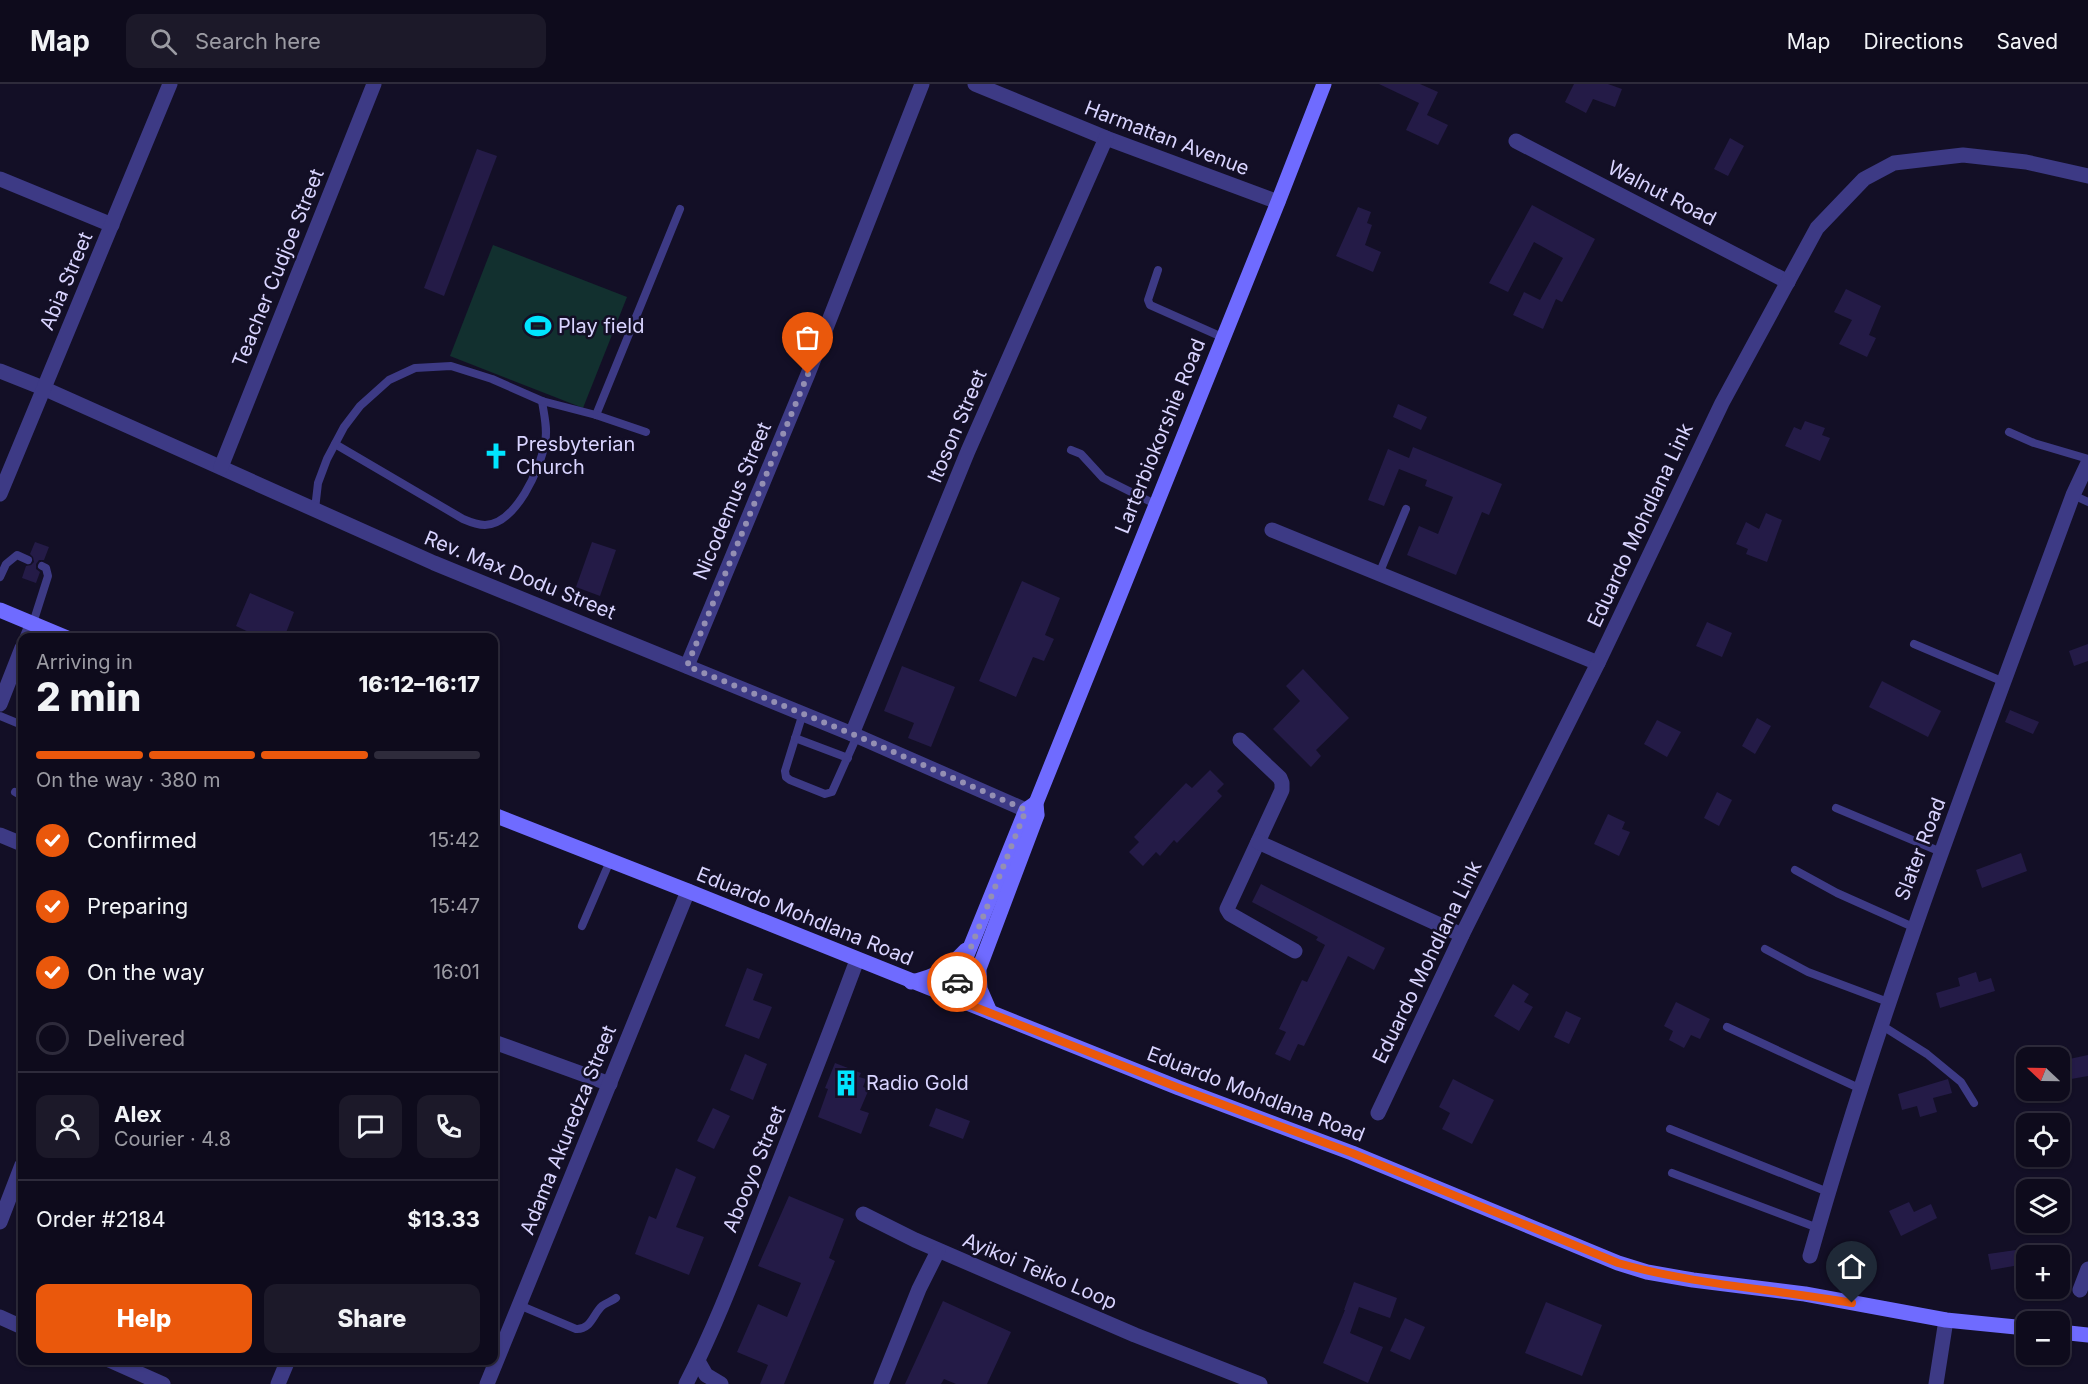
<!DOCTYPE html>
<html lang="en">
<head>
<meta charset="utf-8">
<style>
	:root { --surface:#0e0b1c; --page:#1c1929; --text:#f1f3f6; --muted:#9b9ba3; --line:#2e2b3b; --accent:#ea580c }
	body { margin:0; font-family:Inter,sans-serif; background:var(--page); color:var(--text); height:100vh; display:flex; flex-direction:column; font-size:22px; white-space:nowrap }
	* { box-sizing:border-box; margin:0 }
	p { font-size:20px; color:var(--muted) }
	.icon { flex:none; width:33px; height:33px; fill:none; stroke:currentColor; stroke-width:2; stroke-linecap:round; stroke-linejoin:round }
	.map { position:relative; flex:1; overflow:hidden }
	.details { position:absolute; left:18px; top:549px; width:480px; height:732px; display:flex; flex-direction:column; background:var(--surface); border-radius:12px; box-shadow:0 2px 4px #0004,0 0 0 2px var(--line) }
	.details>* { flex:none }
	.needle { width:39px; rotate:292deg }
	.fabs { position:absolute; left:2016px; top:963px; display:grid; gap:12px }
	.fabs a { display:grid; place-items:center; width:54px; height:54px; border-radius:12px; background:var(--surface); box-shadow:0 2px 4px #0004,0 0 0 2px var(--line); font-size:30px }
	.pin { position:absolute; display:grid; place-items:center; width:51px; height:51px; color:#fff; margin:-62px -26px; border-radius:50% 50% 50% 0; rotate:-45deg; box-shadow:0 0 6px #0007 }
	.pin .icon { rotate:45deg }
	.courier { position:absolute; display:grid; place-items:center; width:60px; height:60px; margin:-30px; border:4px solid #ea580c; border-radius:50%; background:#fff; color:#222; box-shadow:0 2px 8px #0007 }
	.headline em { font-style:normal; font-weight:800 }
	.headline div { display:flex; flex-direction:column-reverse }
	.headline { display:flex; align-items:center; justify-content:space-between; height:102px; padding:0 18px }
	h1 { font-size:39px; font-weight:800; line-height:45px }
	.bar { display:grid; grid-template-columns:repeat(4,1fr); gap:9px 6px; align-content:center; height:72px; padding:0 18px }
	.bar i { height:8px; border-radius:4px; background:var(--line) }
	.bar .current { background:var(--accent) }
	.bar p { grid-column:span 4 }
	.line { display:flex; align-items:center; gap:15px; padding:0 18px; border-top:2px solid var(--line) }
	.line div { flex:1 }
	.round { display:grid; place-items:center; flex:none; width:63px; height:63px; border-radius:12px; background:var(--page) }
	ol { padding:0 18px; list-style:none }
	li { display:flex; align-items:center; gap:18px; height:66px }
	li p { margin-inline-start:auto }
	li .icon { padding:6px; border-radius:50%; background:var(--accent); color:#fff; stroke-width:4 }
	li:last-child { color:var(--muted) }
	li i { width:33px; height:33px; border:3px solid var(--line); border-radius:50% }
	.cta { display:flex; gap:12px; margin-top:auto; padding:12px 18px }
	.cta a { flex:1; height:69px; border-radius:12px; background:var(--accent); color:#fff; font-size:24px; font-weight:800; line-height:69px; text-align:center }
	.cta a+a { background:var(--page); color:var(--text) }
	header { display:flex; align-items:center; gap:36px; box-sizing:border-box; height:84px; padding:0 30px; background:var(--surface); border-bottom:2px solid var(--line) }
	header strong { font-size:28px }
	nav { display:flex; gap:33px; margin-inline-start:auto; font-size:21px }
	.search { width:420px; height:54px; background:var(--page); display:flex; align-items:center; gap:15px; box-sizing:border-box; padding:0 21px; border-radius:12px; color:var(--muted); font-size:22px }
	.map>svg:first-child { display:block }
</style>
</head>
<body>
<header>
<strong>Map</strong>
<div class="search"><svg class="icon" aria-label="search" viewBox="0 0 24 24"><circle cx="10" cy="10" r="6"/><path d="M15 15l6 6"/></svg>Search here</div>
<nav><a>Map</a><a>Directions</a><a>Saved</a></nav>
</header>
<div class="map">
<svg width="2088" height="1300" viewBox="0 0 2088 1300">
	<rect width="100%" height="100%" fill="#130f26"/>
	<polygon fill="#12302f" points="493,161 627,213 583,324 450,272"/>
	<g fill="#241b47">
		<polygon points="1379,0 1420,0 1438,8 1427,31 1448,41 1438,61 1406,46 1419,19"/>
		<polygon points="1574,0 1608,0 1622,5 1615,23 1593,15 1586,29 1565,18"/>
		<polygon points="1730,54 1744,62 1728,92 1714,85"/>
		<polygon points="477,65 497,72 444,212 424,204"/>
		<polygon points="1532,121 1595,155 1562,218 1556,215 1543,245 1513,231 1524,208 1540,216 1563,174 1534,158 1508,208 1489,199"/>
		<polygon points="1358,123 1371,128 1367,139 1372,141 1365,161 1381,168 1373,188 1336,172"/>
		<polygon points="1846,205 1881,222 1869,251 1876,254 1867,273 1839,260 1852,236 1834,228"/>
		<polygon points="1398,320 1427,333 1421,346 1393,333"/>
		<polygon points="1805,337 1825,344 1822,351 1830,354 1820,377 1785,362 1794,343 1801,346"/>
		<polygon points="1413,363 1502,400 1489,431 1482,428 1456,491 1407,471 1419,442 1438,450 1453,413 1425,402 1427,396 1399,385 1384,422 1368,416 1388,365 1409,374"/>
		<polygon points="1766,429 1782,436 1767,478 1746,470 1748,465 1736,460 1746,438 1759,445"/>
		<polygon points="35,458 49,463 44,476 39,476 36,480 36,485 40,488 36,499 22,494 26,482 31,481 34,478 33,473 30,470"/>
		<polygon points="592,458 616,466 600,512 576,503"/>
		<polygon points="1022,497 1060,514 1045,551 1054,555 1044,577 1033,573 1016,613 979,597"/>
		<polygon points="250,509 294,528 284,554 261,554 236,542"/>
		<polygon points="1707,538 1732,549 1722,573 1696,562"/>
		<polygon points="2088,560 2088,577 2074,582 2069,567"/>
		<polygon points="902,582 955,603 931,663 908,654 914,639 884,627"/>
		<polygon points="1303,585 1349,634 1316,666 1321,672 1311,683 1273,645 1300,617 1286,602"/>
		<polygon points="1882,597 1941,627 1928,653 1869,623"/>
		<polygon points="2010,626 2039,638 2033,650 2005,638"/>
		<polygon points="1757,634 1771,642 1755,670 1742,662"/>
		<polygon points="1657,636 1681,648 1667,673 1644,660"/>
		<polygon points="1210,686 1224,700 1217,707 1222,712 1177,759 1174,756 1160,772 1156,768 1143,782 1129,768 1139,758 1134,753 1186,699 1192,704"/>
		<polygon points="1717,708 1732,716 1719,742 1704,734"/>
		<polygon points="1608,730 1625,738 1622,745 1630,748 1619,772 1594,760"/>
		<polygon points="2021,769 2027,787 1982,804 1976,786"/>
		<polygon points="1261,800 1385,864 1374,886 1348,872 1304,962 1298,960 1290,977 1275,970 1286,948 1279,945 1302,896 1307,898 1325,861 1316,856 1318,853 1252,818"/>
		<polygon points="747,884 763,890 753,916 772,923 759,955 725,942"/>
		<polygon points="1976,888 1979,898 1991,894 1995,907 1940,924 1936,909 1960,902 1958,894"/>
		<polygon points="1513,900 1529,910 1524,918 1533,923 1519,947 1494,932"/>
		<polygon points="1676,918 1710,935 1700,955 1691,951 1684,964 1669,956 1673,947 1664,942"/>
		<polygon points="1566,927 1581,934 1569,960 1554,953"/>
		<polygon points="745,970 767,980 753,1016 730,1006"/>
		<polygon points="2088,971 2088,992 2060,997 2060,977"/>
		<polygon points="835,979 861,989 859,993 866,995 863,1003 869,1005 860,1026 869,1029 861,1050 818,1033 828,1005 825,1004"/>
		<polygon points="1453,995 1494,1016 1472,1060 1442,1045 1450,1029 1439,1023"/>
		<polygon points="1948,995 1952,1009 1933,1014 1937,1028 1920,1033 1917,1022 1902,1026 1898,1010"/>
		<polygon points="713,1024 730,1032 714,1065 697,1057"/>
		<polygon points="936,1024 970,1037 963,1055 929,1042"/>
		<polygon points="676,1084 696,1093 676,1143 704,1153 689,1191 635,1170 649,1132 656,1135"/>
		<polygon points="789,1112 844,1135 829,1174 835,1177 784,1300 760,1300 768,1281 737,1268 758,1220 787,1233 801,1199 758,1182"/>
		<polygon points="1909,1118 1914,1128 1931,1120 1937,1134 1901,1152 1889,1127"/>
		<polygon points="2023,1165 2025,1180 1991,1186 1988,1170"/>
		<polygon points="1354,1198 1397,1214 1390,1234 1359,1223 1350,1249 1383,1263 1368,1299 1323,1279 1345,1226 1344,1226"/>
		<polygon points="943,1217 1011,1248 987,1300 956,1300 944,1295 941,1300 905,1300"/>
		<polygon points="1546,1218 1602,1241 1582,1292 1525,1269"/>
		<polygon points="1405,1234 1425,1243 1410,1276 1390,1267"/>
	</g>
	<g fill="none" stroke-linecap="round" stroke-linejoin="round">
		<g stroke="#3d3a85" stroke-width="8">
			<polyline points="1158,186 1148,216 1150,221 1222,253"/>
			<polyline points="596,331 680,125"/>
			<polyline points="2009,348 2034,359 2088,375"/>
			<path d="M335 360 463 435C470 438 477 441 485 441 516 440 540 385 545 359 548 345 544 331 542 317"/>
			<polyline points="1071,366 1081,370 1103,394 1155,420"/>
			<polyline points="2073,411 2088,418"/>
			<polyline points="315,425 318,399 327,375 344,343 360,322 389,296 415,284 451,282 492,295 542,317 596,331 646,348"/>
			<polyline points="1379,490 1406,425"/>
			<polyline points="0,493 6,480 17,471 28,476"/>
			<polyline points="33,539 48,492 46,484 42,482"/>
			<polyline points="1914,560 2004,598"/>
			<polyline points="803,629 785,687 786,693 790,696 825,710 832,708 857,652"/>
			<polyline points="0,632 22,641"/>
			<polyline points="795,654 848,674"/>
			<polyline points="15,708 22,712"/>
			<polyline points="1836,724 1941,768"/>
			<polyline points="1795,786 1837,809 1913,843"/>
			<polyline points="582,842 610,777"/>
			<polyline points="1765,865 1808,888 1888,918"/>
			<polyline points="1881,941 1927,970 1961,998 1974,1019"/>
			<polyline points="1727,943 1861,1005"/>
			<polyline points="1670,1045 1828,1108"/>
			<polyline points="1672,1089 1818,1144"/>
			<path d="M519 1221 576 1245C591 1246 593 1230 602 1222 606 1219 612 1217 616 1214"/>
		</g>
		<g stroke="#3d3a85" stroke-width="15">
			<polyline points="975,0 1106,54 1278,118"/>
			<polyline points="1516,57 1788,198"/>
			<polyline points="0,95 112,141"/>
			<polyline points="0,287 43,304 434,479 857,652 1037,731"/>
			<polyline points="221,383 374,0"/>
			<polyline points="0,410 170,0"/>
			<polyline points="1272,446 1598,579"/>
			<polyline points="27,554 33,539"/>
			<polyline points="687,582 808,290 922,0"/>
			<polyline points="0,620 22,564"/>
			<polyline points="852,650 968,367 1106,54"/>
			<polyline points="1240,656 1280,694 1282,699 1282,706 1227,825 1230,830 1295,867"/>
			<polyline points="0,751 22,760"/>
			<polyline points="1258,758 1462,851"/>
			<polyline points="494,958 610,1000"/>
			<polyline points="1378,1029 1462,851 1598,579 1722,319 1817,144 1864,95 1894,79 1963,71 2026,78 2088,92"/>
			<polyline points="863,1130 915,1156 1135,1251 1260,1300"/>
			<polyline points="0,1138 22,1081"/>
			<path d="M1810 1172C1883 913 1980 663 2073 411L2088 379"/>
			<polyline points="2080,1206 2088,1185"/>
			<polyline points="0,1233 22,1243"/>
			<polyline points="109,1276 163,1300"/>
			<polyline points="698,1277 706,1291 721,1300"/>
			<polyline points="278,1300 288,1276"/>
			<polyline points="487,1300 688,807"/>
			<path d="M686 1300C716 1242 739 1180 763 1119 795 1038 827 957 857 876"/>
			<polyline points="881,1300 919,1205 938,1167"/>
			<polyline points="1936,1300 1946,1236"/>
		</g>
		<g stroke="#6f6bff" stroke-width="15">
			<polyline points="0,526 67,554"/>
			<polyline points="494,731 688,807 1179,1004 1352,1069 1618,1179 1647,1188 1693,1196 1805,1210 1946,1236 2026,1244"/>
			<polyline points="979,888 980,905 990,928"/>
			<path d="M911 898C938 892 948 885 966 866"/>
			<polyline points="950,913 1026,726 1036,719"/>
			<polyline points="966,919 1037,731 1036,719 1278,118 1324,0"/>
			<polyline points="2060,1248 2088,1251"/>
		</g>
	</g>
	<g fill="none" stroke-linecap="round" stroke-linejoin="round">
		<polyline stroke="#948fb3" stroke-width="6" stroke-dasharray="0 10.8" points="808,290 687,582 857,652 1026,726 957,898"/>
		<path stroke="#ea580c" stroke-width="8" d="M957 898 950 913 1179 1004 1352 1069 1618 1179C1695 1201 1774 1205 1852 1219"/>
	</g>
	<defs>
		<g id="stadium-bare" transform="scale(2.07)"><path d="M0-5a6.5 5 0 1 0 0 10a6.5 5 0 1 0 0-10ZM-3.5-1.8h7v3.6h-7Z" fill="#00e5ff" stroke="#130f26" stroke-width="2.5" paint-order="stroke"/></g>
		<g id="church-bare" transform="scale(2.07)"><path d="M-1.2-6h2.4v3.5h3.3v2.4h-3.3V6h-2.4V-.1h-3.3v-2.4h3.3Z" fill="#00e5ff" stroke="#130f26" stroke-width="2.5" paint-order="stroke"/></g>
		<g id="building-bare" transform="scale(2.07)"><path d="M-4-6H4V6H1V3H-1V6H-4ZM-2.5-4.3h1.7v1.8h-1.7ZM.8-4.3h1.7v1.8H.8ZM-2.5-1h1.7V.8h-1.7ZM.8-1h1.7V.8H.8Z" fill="#00e5ff" stroke="#130f26" stroke-width="2.5" paint-order="stroke"/></g>
	</defs>
	<g fill-rule="evenodd">
		<use href="#stadium-bare" x="538" y="242"/>
		<use href="#church-bare" x="496" y="372"/>
		<use href="#building-bare" x="846" y="999"/>
	</g>
	<g text-anchor="middle" dominant-baseline="central" stroke-width="5" stroke-linejoin="round" paint-order="stroke">
		<g font-size="20" fill="#d9d4ff" stroke="#130f26">
			<text transform="translate(1167 54) rotate(21)">Harmattan Avenue</text>
			<text transform="translate(1662 109) rotate(27)">Walnut Road</text>
			<text transform="translate(278 184) rotate(-68)">Teacher Cudjoe Street</text>
			<text transform="translate(66 197) rotate(-67)">Abia Street</text>
			<text transform="translate(957 342) rotate(-67)">Itoson Street</text>
			<text transform="translate(1160 352) rotate(-68)">Larterbiokorshie Road</text>
			<text transform="translate(732 417) rotate(-67)">Nicodemus Street</text>
			<text transform="translate(1640 441) rotate(-65)">Eduardo Mohdlana Link</text>
			<text transform="translate(520 491) rotate(22)">Rev. Max Dodu Street</text>
			<text transform="translate(1920 765) rotate(-69)">Slater Road</text>
			<text transform="translate(805 832) rotate(22)">Eduardo Mohdlana Road</text>
			<text transform="translate(1427 878) rotate(-64)">Eduardo Mohdlana Link</text>
			<text transform="translate(1256 1010) rotate(21)">Eduardo Mohdlana Road</text>
			<text transform="translate(568 1046) rotate(-68)">Adama Akuredza Street</text>
			<text transform="translate(754 1085) rotate(-68)">Abooyo Street</text>
			<text transform="translate(1040 1187) rotate(23)">Ayikoi Teiko Loop</text>
		</g>
		<g font-size="20" fill="#d9d4ff" stroke="#130f26" text-anchor="start">
			<text x="558" y="242">Play field</text>
			<text x="516" y="360">Presbyterian<tspan x="516" dy="23">Church</tspan></text>
			<text x="866" y="999">Radio Gold</text>
		</g>
	</g>
</svg>
<div class="fabs">
<a><svg class="needle" viewBox="-14 -14 28 28"><path d="M0-13l5 13h-10z" fill="#e53935"/><path d="M0 13l5-13h-10z" fill="#9b9ba3"/></svg></a>
<a><svg class="icon" aria-label="locate" viewBox="0 0 24 24"><circle cx="12" cy="12" r="6"/><path d="M12 2v4M12 18v4M2 12h4M18 12h4"/></svg></a>
<a><svg class="icon" aria-label="layers" viewBox="0 0 24 24"><path d="M12 4l9 5-9 5-9-5zM3 14l9 5 9-5"/></svg></a>
<a>+</a>
<a>−</a>
</div>
<div class="pin" style="left:808px;top:290px;background:#ea580c"><svg class="icon" aria-label="bag" viewBox="0 0 24 24"><path d="M5 8h14l-1 12H6zM9 8a3 3 0 0 1 6 0"/></svg></div>
<div class="pin" style="left:1852px;top:1219px;background:#1f2937"><svg class="icon" aria-label="home" viewBox="0 0 24 24"><path d="M3 11l9-7 9 7M6 9v11h12V9"/></svg></div>
<div class="courier" style="left:957px;top:898px"><svg class="icon" aria-label="car" viewBox="0 0 24 24"><path d="M5 17H2v-5l4-1 3-4h7l3 4 3 1v5h-3M9 17h6M6 11h13"/><circle cx="7" cy="17" r="2"/><circle cx="17" cy="17" r="2"/></svg></div>
<section class="details">
<div class="headline"><div><h1>2 min</h1><p>Arriving in</p></div><em>16:12–16:17</em></div>
<div class="bar"><i class="current"></i><i class="current"></i><i class="current"></i><i></i><p>On the way · 380 m</p></div>
<ol>
<li><svg class="icon" aria-label="check" viewBox="0 0 24 24"><path d="M5 12l5 5 9-10"/></svg>Confirmed<p>15:42</p></li>
<li><svg class="icon" aria-label="check" viewBox="0 0 24 24"><path d="M5 12l5 5 9-10"/></svg>Preparing<p>15:47</p></li>
<li><svg class="icon" aria-label="check" viewBox="0 0 24 24"><path d="M5 12l5 5 9-10"/></svg>On the way<p>16:01</p></li>
<li><i></i>Delivered</li>
</ol>
<div class="line" style="height:108px"><a class="round"><svg class="icon" aria-label="person" viewBox="0 0 24 24"><circle cx="12" cy="8" r="4"/><path d="M4 21q1-7 8-7t8 7"/></svg></a><div><b>Alex</b><p>Courier · 4.8</p></div><a class="round"><svg class="icon" aria-label="chat" viewBox="0 0 24 24"><path d="M4 5h16v11H9l-5 4z"/></svg></a><a class="round"><svg class="icon" aria-label="phone" viewBox="0 0 24 24"><path d="M5 4h4l2 5-3 2q2 4 5 5l2-3 5 2v4C11 20 4 13 5 4z"/></svg></a></div>
<div class="line" style="height:78px"><div>Order #2184</div><b>$13.33</b></div>
<div class="cta"><a>Help</a><a>Share</a></div>
</section>
</div>
</body>
</html>
